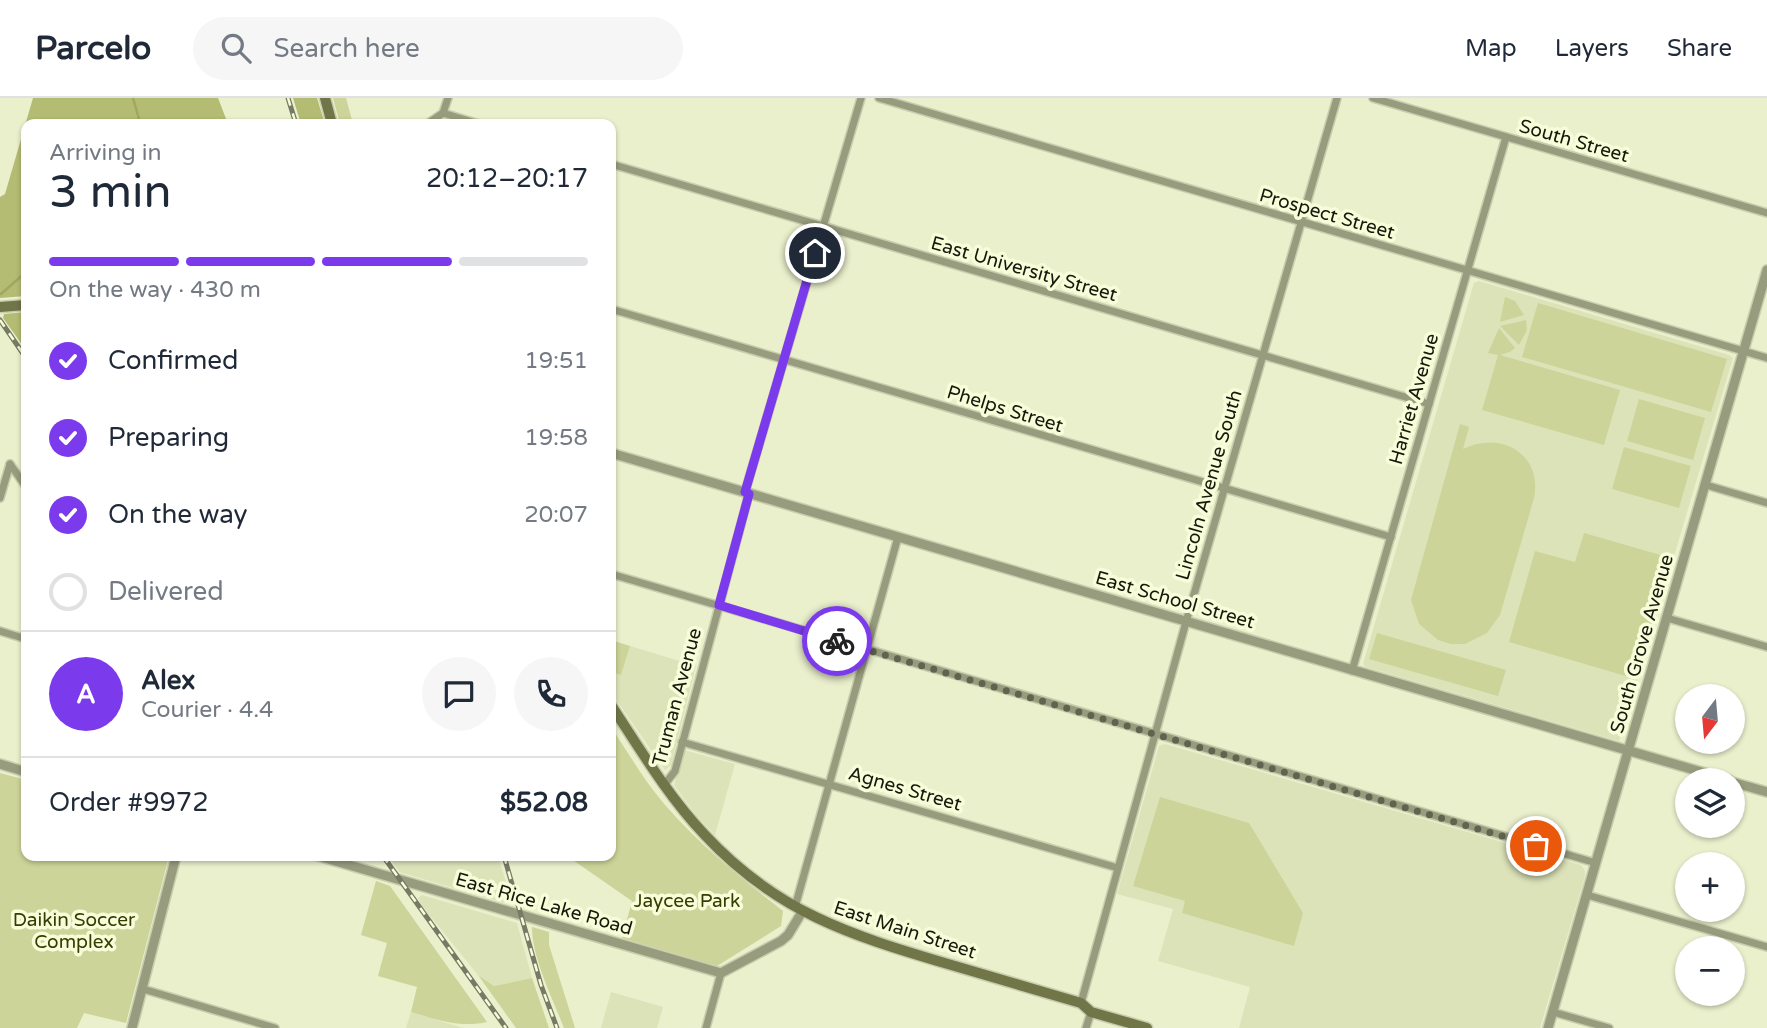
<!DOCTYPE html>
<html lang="en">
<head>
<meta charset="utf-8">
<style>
	:root { --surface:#fff; --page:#f6f6f7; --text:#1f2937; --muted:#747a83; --line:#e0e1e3; --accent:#7c3aed }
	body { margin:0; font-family:"Varela Round",sans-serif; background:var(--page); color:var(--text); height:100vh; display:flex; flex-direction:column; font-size:26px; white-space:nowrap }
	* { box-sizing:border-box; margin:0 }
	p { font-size:23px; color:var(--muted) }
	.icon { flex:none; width:38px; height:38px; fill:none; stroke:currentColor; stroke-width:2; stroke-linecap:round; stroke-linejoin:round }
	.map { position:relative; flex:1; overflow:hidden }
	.panel { position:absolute; left:21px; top:21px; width:595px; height:742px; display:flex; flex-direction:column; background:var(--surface); border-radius:14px; box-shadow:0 2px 5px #0004 }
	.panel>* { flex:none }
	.needle { width:46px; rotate:196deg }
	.tools { position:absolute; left:1675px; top:586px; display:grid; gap:14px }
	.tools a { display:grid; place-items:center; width:70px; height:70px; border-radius:50%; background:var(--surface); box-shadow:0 2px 5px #0004; font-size:35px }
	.pin { position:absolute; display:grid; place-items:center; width:60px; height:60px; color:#fff; margin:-30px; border:4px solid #fff; border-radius:50%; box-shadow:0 2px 7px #0007 }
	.courier { position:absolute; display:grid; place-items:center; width:70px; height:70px; margin:-35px; border:5px solid #7c3aed; border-radius:50%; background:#fff; color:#222; box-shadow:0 2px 9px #0007 }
	.headline em { font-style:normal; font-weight:600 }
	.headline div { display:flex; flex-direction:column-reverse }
	.headline { display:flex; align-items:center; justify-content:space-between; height:119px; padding:0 28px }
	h1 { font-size:46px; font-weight:600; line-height:52px }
	.bar { display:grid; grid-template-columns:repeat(4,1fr); gap:10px 7px; align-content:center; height:84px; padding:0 28px }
	.bar i { height:9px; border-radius:5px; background:var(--line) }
	.bar .on { background:var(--accent) }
	.bar p { grid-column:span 4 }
	.line { display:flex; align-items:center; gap:18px; padding:0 28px; border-top:2px solid var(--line) }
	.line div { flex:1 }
	.round { display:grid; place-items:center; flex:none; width:74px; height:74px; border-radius:37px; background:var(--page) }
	ol { padding:0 28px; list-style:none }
	li { display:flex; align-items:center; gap:21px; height:77px }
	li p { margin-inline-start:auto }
	li .icon { padding:7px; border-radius:50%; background:var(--accent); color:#fff; stroke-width:4 }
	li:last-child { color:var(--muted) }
	li i { width:38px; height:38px; border:4px solid var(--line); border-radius:50% }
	header { display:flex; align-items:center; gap:42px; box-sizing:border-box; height:98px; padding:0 35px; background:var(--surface); border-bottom:2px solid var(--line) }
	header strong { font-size:33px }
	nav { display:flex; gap:38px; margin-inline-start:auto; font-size:24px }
	.search { width:490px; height:63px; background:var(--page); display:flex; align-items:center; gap:18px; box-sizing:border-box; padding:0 24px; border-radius:38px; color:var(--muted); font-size:26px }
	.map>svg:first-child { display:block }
</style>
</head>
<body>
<header>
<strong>Parcelo</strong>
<div class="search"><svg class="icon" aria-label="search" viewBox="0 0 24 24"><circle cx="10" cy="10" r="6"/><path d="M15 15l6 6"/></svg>Search here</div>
<nav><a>Map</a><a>Layers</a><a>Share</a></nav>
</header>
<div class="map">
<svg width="1767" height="930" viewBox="0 0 1767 930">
	<rect width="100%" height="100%" fill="#eaefcc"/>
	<g fill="#dde3b9">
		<polygon points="1479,183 1729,257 1733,260 1619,643 1366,569 1363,566 1474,185"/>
		<polygon points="630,548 696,568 671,667 665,672 611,594 611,574 621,576"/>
		<polygon points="1165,646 1581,767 1585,773 1585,778 1540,930 1239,930 1250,889 1158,863 1173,811 1117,796 1159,648"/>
		<polygon points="684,652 735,666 715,737 696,717 674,687"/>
		<polygon points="388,758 498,758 512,804 508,806 399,774"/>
		<polygon points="422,797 517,825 532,880 494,888 478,877 422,808 418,800"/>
		<polygon points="611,894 663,909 657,930 601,930"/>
		<polygon points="411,914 463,930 406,930"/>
	</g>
	<g fill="#ccd499">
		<polygon points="333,0 346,0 353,26 340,26"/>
		<polygon points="1505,199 1515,203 1524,217 1500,224"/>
		<polygon points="1538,205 1727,261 1711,314 1522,259"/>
		<polygon points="1526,222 1527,232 1519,247 1500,228"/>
		<polygon points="1499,230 1515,250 1510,254 1500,257 1620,292 1604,347 1482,312 1498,257 1488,255"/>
		<polygon points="1639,301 1705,320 1693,362 1627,343"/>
		<path d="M1460 326 1469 329 1463 351C1501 332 1543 356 1534 400L1500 517 1487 535 1465 546H1451L1438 542 1419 526 1411 502Z"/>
		<polygon points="1624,349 1691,368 1679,410 1612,391"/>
		<polygon points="1584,435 1671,460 1636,581 1509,544 1535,453 1575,464"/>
		<polygon points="1377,535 1506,572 1498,598 1369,561"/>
		<polygon points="611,542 630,548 621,577 611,574"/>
		<path d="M611 629C625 650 638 672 653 692 688 738 737 777 783 813L781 828 717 868 622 840 632 803 567 758H611Z"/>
		<polygon points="0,675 26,682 26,758 169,758 126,925 84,915 77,930 0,930"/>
		<polygon points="1160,699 1249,725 1303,815 1294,848 1182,815 1185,803 1133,788"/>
		<path d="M376 783 390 788 487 924C461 930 437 922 411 914L417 889 378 878 387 845 361 837Z"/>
		<path d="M532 829 549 834V847L575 930H564C553 901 532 860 532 829Z"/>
		<polygon points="478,877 494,888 532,880 549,930 516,930"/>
	</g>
	<g fill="#b4bc73">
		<polygon points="33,0 218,0 228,26 26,26 26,198 0,200 0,99 5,96"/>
		<polygon points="293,0 317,0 325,26 301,26"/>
		<polygon points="26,214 26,252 3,220 4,216"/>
	</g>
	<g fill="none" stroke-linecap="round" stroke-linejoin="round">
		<g stroke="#a0a760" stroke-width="2.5">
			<polyline points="133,0 139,21 137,26"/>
			<polyline points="1,196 26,174"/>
		</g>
		<g stroke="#c8cdad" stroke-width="10">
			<g id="minor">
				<polyline points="879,0 1767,260"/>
				<polyline points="1373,0 1767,115"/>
				<polyline points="443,15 479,26"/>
				<polyline points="443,15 448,0"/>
				<polyline points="427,26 443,15"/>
				<polyline points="611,66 1429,306"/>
				<polyline points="611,211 1391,439"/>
				<polyline points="10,366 26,389"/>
				<polyline points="1706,387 1767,405"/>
				<polyline points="745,394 861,0"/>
				<polyline points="0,400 10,366"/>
				<polyline points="611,476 1596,765"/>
				<polyline points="1667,520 1767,549"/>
				<polyline points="0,533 26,541"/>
				<polyline points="1352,573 1506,39"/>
				<polyline points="682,644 1118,770"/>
				<polyline points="665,686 675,673 749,396"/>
				<polyline points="1587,797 1767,849"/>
				<polyline points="795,809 898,439"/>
				<polyline points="143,891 275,930"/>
				<polyline points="1081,905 1186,524 1337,0"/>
				<polyline points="1553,914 1609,930"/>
				<polyline points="706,930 721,875"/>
				<polyline points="1086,930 1091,914"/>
			</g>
		</g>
		<g stroke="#c8cdad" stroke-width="12">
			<g id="tertiary">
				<polyline points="611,355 1729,682"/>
				<polyline points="0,666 26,674"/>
				<polyline points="1732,684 1767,694"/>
				<polyline points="318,758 721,875 781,843 788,837 802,814"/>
				<polyline points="132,930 176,758"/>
				<polyline points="1548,930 1767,172"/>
			</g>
		</g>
		<g stroke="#c8cdad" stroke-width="13">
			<g id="secondary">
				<polyline points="325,0 332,26"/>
				<polyline points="0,209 26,207"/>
				<path d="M611 607C640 651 668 698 704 736 776 814 850 837 948 866 992 879 1037 892 1081 905L1091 914 1147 930"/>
			</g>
		</g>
		<use href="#minor" stroke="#989c7e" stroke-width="7"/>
		<use href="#tertiary" stroke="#989c7e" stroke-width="9"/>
		<use href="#secondary" stroke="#717649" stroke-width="10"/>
		<g stroke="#777a64" stroke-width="5">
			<g id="rail">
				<polyline points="288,0 296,26"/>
				<polyline points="0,222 26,260"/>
				<polyline points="383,758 506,930"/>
				<polyline points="504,758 541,887 557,930"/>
			</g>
		</g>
		<use href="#rail" stroke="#f7fcd9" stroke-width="2.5" stroke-dasharray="8" stroke-linecap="butt"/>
	</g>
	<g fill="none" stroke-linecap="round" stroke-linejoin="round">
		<polyline stroke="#61634f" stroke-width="7" stroke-dasharray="0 12.6" points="837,543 1536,748"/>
		<polyline stroke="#7c3aed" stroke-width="9" points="815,155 745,394 749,396 719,507 837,543"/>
	</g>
	<g text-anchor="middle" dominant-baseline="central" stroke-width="7" stroke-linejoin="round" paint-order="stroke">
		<g font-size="19" fill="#17180c" stroke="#f7fcd9">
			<text transform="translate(1574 43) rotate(16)">South Street</text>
			<text transform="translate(1327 116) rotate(16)">Prospect Street</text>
			<text transform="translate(1024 171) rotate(16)">East University Street</text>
			<text transform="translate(1414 301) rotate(-74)">Harriet Avenue</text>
			<text transform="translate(1005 311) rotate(17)">Phelps Street</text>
			<text transform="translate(1209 387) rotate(-74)">Lincoln Avenue South</text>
			<text transform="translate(1175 502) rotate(16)">East School Street</text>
			<text transform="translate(1642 546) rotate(-74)">South Grove Avenue</text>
			<text transform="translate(677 599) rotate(-75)">Truman Avenue</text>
			<text transform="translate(905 691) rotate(16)">Agnes Street</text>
			<text transform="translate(544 806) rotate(16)">East Rice Lake Road</text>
			<text transform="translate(905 832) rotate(18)">East Main Street</text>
		</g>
		<g font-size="19" fill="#383c02" stroke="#f7fcd9">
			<text x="687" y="803">Jaycee Park</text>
			<text x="74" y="822">Daikin Soccer<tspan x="74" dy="22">Complex</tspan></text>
		</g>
	</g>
</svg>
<div class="tools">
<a><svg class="needle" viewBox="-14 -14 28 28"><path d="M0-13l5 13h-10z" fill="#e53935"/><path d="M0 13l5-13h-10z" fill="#747a83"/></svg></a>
<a><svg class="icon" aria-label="layers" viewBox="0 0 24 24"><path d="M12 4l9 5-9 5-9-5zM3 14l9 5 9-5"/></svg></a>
<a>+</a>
<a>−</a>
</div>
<div class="pin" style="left:1536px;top:748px;background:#ea580c"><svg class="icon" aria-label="bag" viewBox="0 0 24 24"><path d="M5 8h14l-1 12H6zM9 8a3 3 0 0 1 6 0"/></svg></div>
<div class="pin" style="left:815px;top:155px;background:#1f2937"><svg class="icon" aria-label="home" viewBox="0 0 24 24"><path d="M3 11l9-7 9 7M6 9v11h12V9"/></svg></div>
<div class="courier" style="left:837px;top:543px"><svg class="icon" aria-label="bike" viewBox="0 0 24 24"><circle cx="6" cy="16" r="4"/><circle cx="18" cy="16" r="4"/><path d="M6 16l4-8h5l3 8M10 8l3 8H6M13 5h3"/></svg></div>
<section class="panel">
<div class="headline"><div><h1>3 min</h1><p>Arriving in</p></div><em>20:12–20:17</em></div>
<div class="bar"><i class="on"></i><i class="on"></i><i class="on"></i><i></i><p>On the way · 430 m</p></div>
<ol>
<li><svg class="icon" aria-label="check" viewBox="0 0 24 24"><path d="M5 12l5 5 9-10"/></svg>Confirmed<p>19:51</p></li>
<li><svg class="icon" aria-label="check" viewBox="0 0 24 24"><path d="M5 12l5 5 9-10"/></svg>Preparing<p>19:58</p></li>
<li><svg class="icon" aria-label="check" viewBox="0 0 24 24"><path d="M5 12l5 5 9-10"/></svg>On the way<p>20:07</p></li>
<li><i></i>Delivered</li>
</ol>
<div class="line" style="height:126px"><b class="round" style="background:var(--accent);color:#fff">A</b><div><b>Alex</b><p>Courier · 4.4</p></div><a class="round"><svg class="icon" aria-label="chat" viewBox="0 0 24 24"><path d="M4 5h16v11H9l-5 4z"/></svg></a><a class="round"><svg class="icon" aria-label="phone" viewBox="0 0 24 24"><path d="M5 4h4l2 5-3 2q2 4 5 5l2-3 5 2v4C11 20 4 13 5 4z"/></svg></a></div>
<div class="line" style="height:91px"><div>Order #9972</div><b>$52.08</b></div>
</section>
</div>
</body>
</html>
